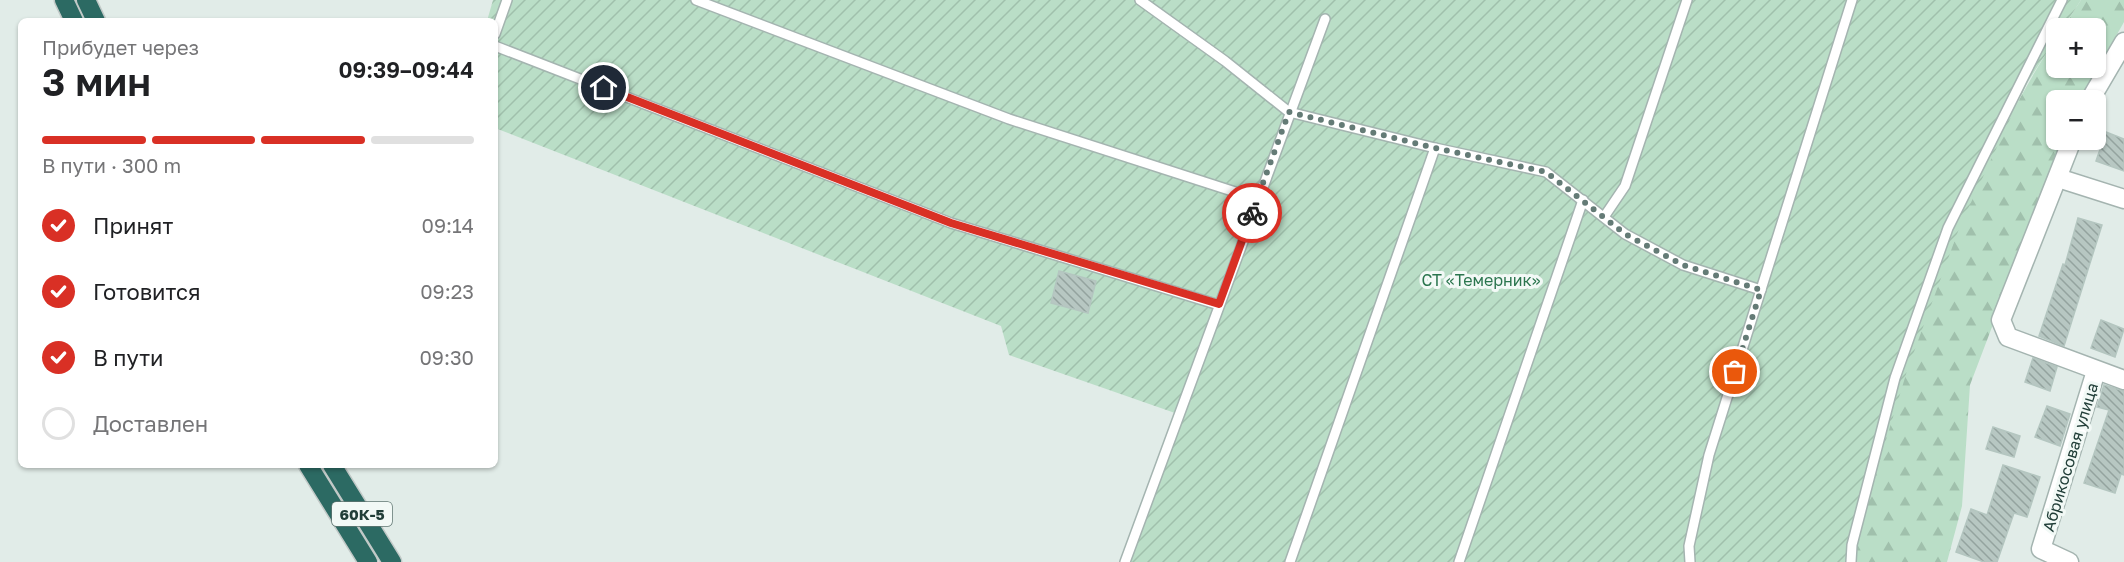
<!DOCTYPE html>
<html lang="ru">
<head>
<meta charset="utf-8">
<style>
	:root { --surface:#fff; --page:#f2f2f2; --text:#202124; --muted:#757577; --line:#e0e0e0; --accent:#d93025 }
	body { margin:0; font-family:"Golos Text",sans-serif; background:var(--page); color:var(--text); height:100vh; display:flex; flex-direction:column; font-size:22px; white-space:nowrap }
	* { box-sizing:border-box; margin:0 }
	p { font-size:20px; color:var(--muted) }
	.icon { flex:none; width:33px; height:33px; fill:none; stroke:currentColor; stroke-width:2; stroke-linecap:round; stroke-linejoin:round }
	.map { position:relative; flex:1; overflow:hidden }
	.sheet { position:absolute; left:18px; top:18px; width:480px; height:450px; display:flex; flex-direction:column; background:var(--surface); border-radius:9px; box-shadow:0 2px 4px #0004 }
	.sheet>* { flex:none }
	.buttons { position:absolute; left:2046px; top:18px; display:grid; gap:12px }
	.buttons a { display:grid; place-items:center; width:60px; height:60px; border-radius:9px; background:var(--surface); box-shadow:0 2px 4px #0004; font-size:30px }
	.pin { position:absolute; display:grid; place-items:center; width:51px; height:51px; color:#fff; margin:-26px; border:3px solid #fff; border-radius:50%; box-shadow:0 2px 6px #0007 }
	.courier { position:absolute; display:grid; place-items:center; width:60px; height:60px; margin:-30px; border:4px solid #d93025; border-radius:50%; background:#fff; color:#222; box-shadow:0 2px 8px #0007 }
	.head em { font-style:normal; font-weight:600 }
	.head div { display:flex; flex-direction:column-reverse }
	.head { display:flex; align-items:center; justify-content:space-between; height:102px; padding:0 24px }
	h1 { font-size:39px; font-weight:600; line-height:45px }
	.bar { display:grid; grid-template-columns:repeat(4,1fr); gap:9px 6px; align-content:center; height:72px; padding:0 24px }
	.bar i { height:8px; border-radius:4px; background:var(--line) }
	.bar .active { background:var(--accent) }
	.bar p { grid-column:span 4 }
	ol { padding:0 24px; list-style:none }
	li { display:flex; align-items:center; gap:18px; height:66px }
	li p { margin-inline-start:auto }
	li .icon { padding:6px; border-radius:50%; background:var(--accent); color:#fff; stroke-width:4 }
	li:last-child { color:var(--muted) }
	li i { width:33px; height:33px; border:3px solid var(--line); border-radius:50% }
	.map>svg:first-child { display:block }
</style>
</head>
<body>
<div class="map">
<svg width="2124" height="562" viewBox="0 0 2124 562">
	<defs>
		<pattern id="forest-firs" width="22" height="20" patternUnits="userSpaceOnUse" patternTransform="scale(1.5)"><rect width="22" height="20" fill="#badec7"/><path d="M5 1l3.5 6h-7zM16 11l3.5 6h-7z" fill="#a0c0ac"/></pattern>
		<pattern id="garden-furrows" width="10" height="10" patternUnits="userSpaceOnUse" patternTransform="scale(1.5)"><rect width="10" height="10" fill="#badec7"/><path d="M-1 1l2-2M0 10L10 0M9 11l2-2" fill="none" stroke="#a0c0ac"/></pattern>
		<pattern id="building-back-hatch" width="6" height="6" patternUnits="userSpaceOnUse" patternTransform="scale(1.5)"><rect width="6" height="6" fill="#b7c7c2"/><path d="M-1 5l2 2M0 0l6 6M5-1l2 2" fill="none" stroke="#94a39f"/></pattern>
	</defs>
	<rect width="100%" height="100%" fill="#e1ece8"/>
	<path fill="url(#forest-firs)" d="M2081 0H2124V22L2080 100H2056V140H2063L1970 385 1962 506 1947 562H1852V545C1906 372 1956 191 2056 38V68H2096V28H2063Z"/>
	<polygon fill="url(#garden-furrows)" points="493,0 2081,0 2063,28 2056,28 2056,38 2027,83 1960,226 1907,371 1856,539 1854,562 1120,562 1175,413 1009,355 1001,326 495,128 495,21 487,21"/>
	<g fill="url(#building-back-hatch)" stroke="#b4c6c0" stroke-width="1.5">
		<polygon points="2106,132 2124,139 2124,171 2096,161"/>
		<polygon points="2078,218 2102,225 2064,346 2039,336 2063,264 2065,265"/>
		<polygon points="1059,271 1096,281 1088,313 1051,303"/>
		<polygon points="2101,320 2124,329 2115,357 2091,348"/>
		<polygon points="2033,358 2057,367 2050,391 2025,382"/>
		<polygon points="2104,385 2124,391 2124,475 2121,474 2115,493 2084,483 2109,410 2097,407"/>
		<polygon points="2047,406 2070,414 2060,446 2035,437"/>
		<polygon points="1993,427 2020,436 2014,457 1986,449"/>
		<polygon points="2003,465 2040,477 2027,517 2014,513 1997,562 1984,562 1956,552 1971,509 1987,515"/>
	</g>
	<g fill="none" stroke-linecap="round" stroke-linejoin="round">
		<g stroke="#a4b4b0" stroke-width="12">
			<g id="lane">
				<polyline points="696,0 1009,119 1257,199"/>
				<polyline points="1140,0 1225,61 1289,112 1435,148 1546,172 1625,234 1683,265 1761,290"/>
				<polyline points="495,34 507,0"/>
				<polyline points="495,46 951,223 1219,305"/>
				<polyline points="1604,217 1625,186 1687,0"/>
				<polyline points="1125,562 1325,19"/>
				<polyline points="1290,562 1435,148"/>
				<polyline points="1459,562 1583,200"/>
				<polyline points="1690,562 1689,546 1709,455 1852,0"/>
				<polyline points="1851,562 1852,545 1895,378 1948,228 2062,0"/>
			</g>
		</g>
		<g stroke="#a4b4b0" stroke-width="21">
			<g id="street">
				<polyline points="2090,100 2124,42"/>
				<polyline points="2072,140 2001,320 2008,337 2124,380"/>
				<polyline points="2058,178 2124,199"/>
				<polyline points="2069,562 2041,549 2096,371"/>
			</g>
		</g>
		<g stroke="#c1c9c7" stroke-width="21">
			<g id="highway">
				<polyline points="64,0 74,21"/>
				<polyline points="86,0 96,21"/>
				<polyline points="308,465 368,562"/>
				<polyline points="332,465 392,562"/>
			</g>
		</g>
		<use href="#lane" stroke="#fff" stroke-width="9"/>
		<use href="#street" stroke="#fff" stroke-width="18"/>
		<use href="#highway" stroke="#2c6a63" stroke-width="18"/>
	</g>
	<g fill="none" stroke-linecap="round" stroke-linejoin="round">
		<polyline stroke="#647b76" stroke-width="6" stroke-dasharray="0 10.8" points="1252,213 1289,112 1435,148 1546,172 1625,234 1683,265 1761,290 1735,372"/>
		<polyline stroke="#d93025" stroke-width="8" points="604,88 951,223 1219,304 1252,213"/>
	</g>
	<g text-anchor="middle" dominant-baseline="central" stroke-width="6" stroke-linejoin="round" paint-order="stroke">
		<rect fill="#f2f9f6" stroke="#607671" stroke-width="1.5" x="332" y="502" width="60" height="24" rx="4.5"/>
		<g font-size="15" font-weight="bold" fill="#213e38">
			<text x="362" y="514">60К-5</text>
		</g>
		<g font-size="16" fill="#2a754e" stroke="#f2f9f6">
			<text x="1481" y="280">СТ «Темерник»</text>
		</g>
		<g font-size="16" fill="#213e38" stroke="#f2f9f6">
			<text transform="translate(2070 457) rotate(-73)">Абрикосовая улица</text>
		</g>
	</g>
</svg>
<div class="buttons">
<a>+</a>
<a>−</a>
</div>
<div class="pin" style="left:1735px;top:372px;background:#ea580c"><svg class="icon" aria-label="bag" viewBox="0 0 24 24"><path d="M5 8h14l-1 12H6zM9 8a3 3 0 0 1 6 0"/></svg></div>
<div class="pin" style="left:604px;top:88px;background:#1f2937"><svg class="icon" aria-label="home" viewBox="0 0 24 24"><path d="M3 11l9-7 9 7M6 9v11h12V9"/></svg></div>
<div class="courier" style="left:1252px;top:213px"><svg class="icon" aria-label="bike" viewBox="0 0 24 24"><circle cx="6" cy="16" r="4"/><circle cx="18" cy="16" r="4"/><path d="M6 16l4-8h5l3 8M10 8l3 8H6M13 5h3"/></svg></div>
<section class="sheet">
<div class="head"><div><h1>3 мин</h1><p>Прибудет через</p></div><em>09:39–09:44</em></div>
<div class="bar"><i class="active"></i><i class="active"></i><i class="active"></i><i></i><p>В пути · 300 m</p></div>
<ol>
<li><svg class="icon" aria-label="check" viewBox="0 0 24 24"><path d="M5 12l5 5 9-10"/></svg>Принят<p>09:14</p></li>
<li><svg class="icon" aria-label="check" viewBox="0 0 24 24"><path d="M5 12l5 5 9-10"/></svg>Готовится<p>09:23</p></li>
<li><svg class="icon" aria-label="check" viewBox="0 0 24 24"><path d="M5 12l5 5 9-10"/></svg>В пути<p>09:30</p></li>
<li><i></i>Доставлен</li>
</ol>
</section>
</div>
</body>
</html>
